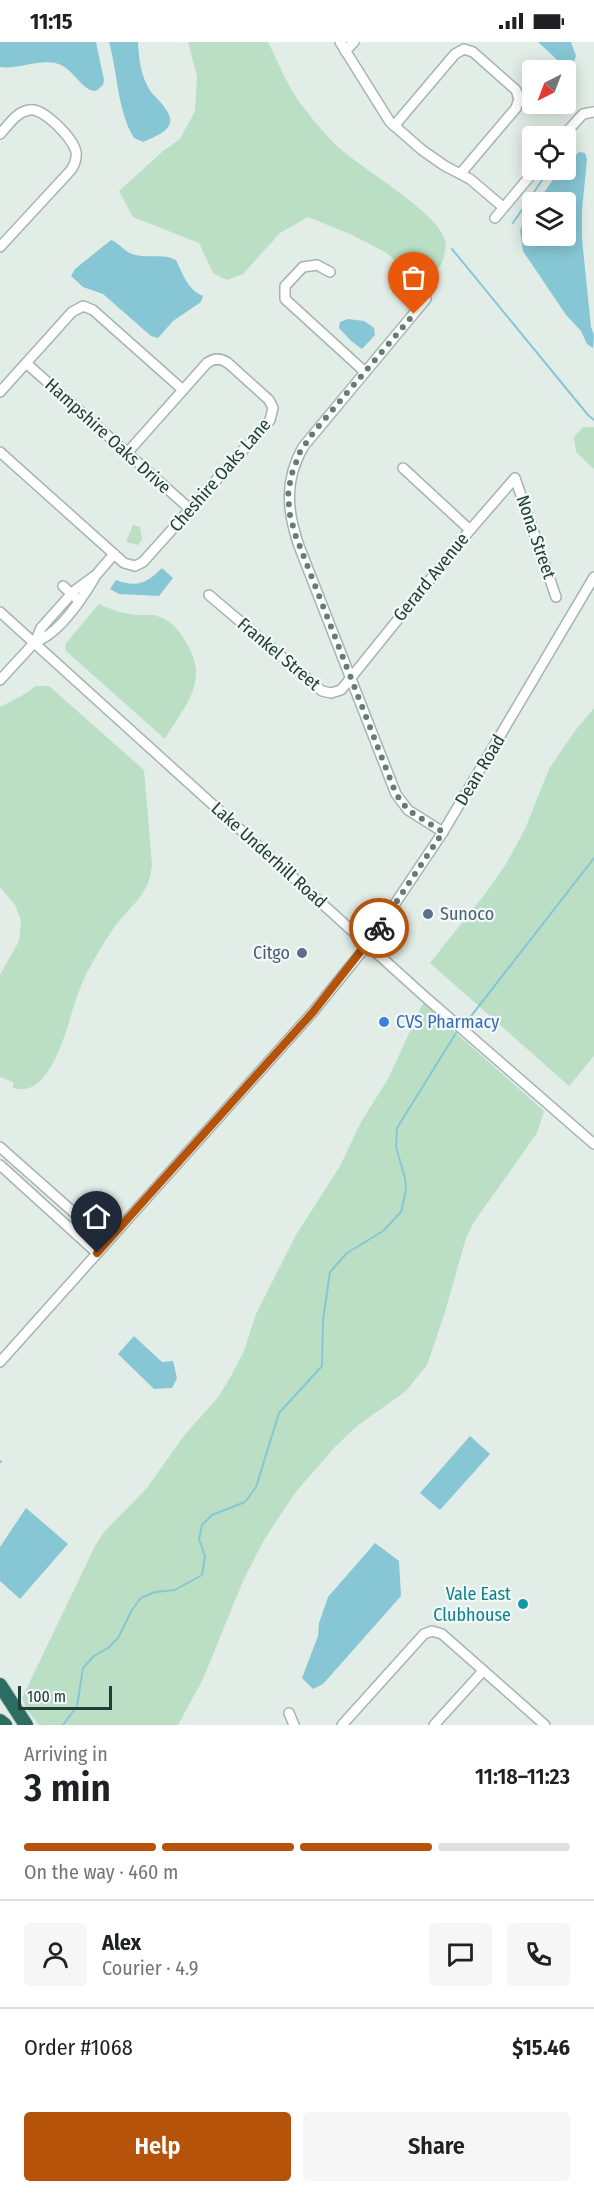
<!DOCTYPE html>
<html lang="en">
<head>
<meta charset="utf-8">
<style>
	:root { --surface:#fff; --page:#f6f6f6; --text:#202124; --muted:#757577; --line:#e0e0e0; --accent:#b45309 }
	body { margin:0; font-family:"Fira Sans Condensed",sans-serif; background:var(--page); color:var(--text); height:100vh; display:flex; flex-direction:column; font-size:22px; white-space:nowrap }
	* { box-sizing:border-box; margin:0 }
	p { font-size:20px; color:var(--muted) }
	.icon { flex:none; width:33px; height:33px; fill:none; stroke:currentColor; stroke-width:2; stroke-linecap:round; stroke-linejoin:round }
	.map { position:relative; height:1683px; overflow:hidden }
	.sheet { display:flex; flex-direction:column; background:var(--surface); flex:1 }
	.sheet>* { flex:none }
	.needle { width:39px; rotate:222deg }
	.tools { position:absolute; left:522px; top:18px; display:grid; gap:12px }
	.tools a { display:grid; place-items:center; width:54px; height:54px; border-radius:6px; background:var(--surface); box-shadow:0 3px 15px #0003; font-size:30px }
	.scale { position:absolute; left:18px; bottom:15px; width:94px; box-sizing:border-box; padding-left:6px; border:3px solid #213f38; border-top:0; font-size:16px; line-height:21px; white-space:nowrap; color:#213f38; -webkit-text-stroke:4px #f3f9f6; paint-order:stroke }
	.pin { position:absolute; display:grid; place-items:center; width:51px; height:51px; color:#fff; margin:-62px -26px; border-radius:50% 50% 50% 0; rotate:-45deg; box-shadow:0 0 6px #0007 }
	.pin .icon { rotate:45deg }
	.courier { position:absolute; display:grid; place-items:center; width:60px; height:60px; margin:-30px; border:4px solid #b45309; border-radius:50%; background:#fff; color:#222; box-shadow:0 2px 8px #0007 }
	.head em { font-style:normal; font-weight:600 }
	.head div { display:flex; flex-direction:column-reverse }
	.head { display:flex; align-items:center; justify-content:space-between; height:102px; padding:0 24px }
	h1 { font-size:39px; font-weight:600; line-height:45px }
	.bar { display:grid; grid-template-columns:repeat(4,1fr); gap:9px 6px; align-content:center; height:72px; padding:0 24px }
	.bar i { height:8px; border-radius:4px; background:var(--line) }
	.bar .current { background:var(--accent) }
	.bar p { grid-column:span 4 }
	.line { display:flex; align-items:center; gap:15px; padding:0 24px; border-top:2px solid var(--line) }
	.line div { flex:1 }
	.round { display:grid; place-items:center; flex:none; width:63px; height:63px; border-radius:6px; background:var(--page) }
	.button { display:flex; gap:12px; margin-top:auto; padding:12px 24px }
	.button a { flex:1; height:69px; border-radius:6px; background:var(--accent); color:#fff; font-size:24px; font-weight:600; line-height:69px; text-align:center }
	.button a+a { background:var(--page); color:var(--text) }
	.status { display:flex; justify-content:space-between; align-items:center; height:42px; padding:0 30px; background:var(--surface); direction:ltr }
	.status svg { height:16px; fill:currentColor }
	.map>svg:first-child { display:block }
</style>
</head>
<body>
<div class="status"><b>11:15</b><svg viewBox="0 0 49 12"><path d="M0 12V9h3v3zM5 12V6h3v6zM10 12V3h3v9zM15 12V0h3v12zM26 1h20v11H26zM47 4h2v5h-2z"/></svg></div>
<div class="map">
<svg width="594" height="1683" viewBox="0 0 594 1683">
	<rect width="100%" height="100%" fill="#e2ede8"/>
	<g fill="#badfc5">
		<path d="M188 0H268C278 20 287 43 300 61 309 73 319 85 329 96 354 125 441 168 446 202 446 205 444 212 444 215 441 229 430 234 417 235L385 210 352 193 308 175 280 191 243 232 227 238 213 231 199 201 133 175 119 149 163 109 180 97 195 69 197 34Z"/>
		<polygon points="583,385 594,385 594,427 576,410 574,395"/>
		<polygon points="133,483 140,485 142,498 138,503 126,500"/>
		<path d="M99 562C112 568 124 572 139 573 145 574 152 572 157 574 171 578 177 586 184 597 211 638 187 660 165 697L65 608 66 601Z"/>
		<path d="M36 644H49L144 728 152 822C150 854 130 863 113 887 102 903 91 922 83 939 69 971 65 1010 42 1037 34 1046 25 1049 13 1046V1040L0 1035V933L19 899 21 878 15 863 0 845V665L23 653Z"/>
		<polygon points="594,666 594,1014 569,1044 430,921 485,852 506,822 525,787 549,727 574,690"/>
		<polygon points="424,959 456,991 544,1069 537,1091 474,1180 466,1196 445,1270 427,1323 406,1349 357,1384 335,1405 295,1451 264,1498 243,1539 203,1637 178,1683 39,1683 27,1668 22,1656 95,1504 104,1490 147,1446 183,1395 219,1354 231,1334 244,1309 256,1272 296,1193 340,1124 361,1080 388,1037"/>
	</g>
	<g fill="#87c7d5">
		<path d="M0 0H96L104 38 103 43 96 49 90 48C79 42 73 29 61 23 43 15 20 28 0 25Z"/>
		<path d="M109 0H138C139 18 141 35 151 50 157 57 173 71 170 81 167 91 152 96 143 100L134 96C117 68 118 32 109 0Z"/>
		<polygon points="538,0 571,0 576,14 572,25 569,27 566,26"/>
		<polygon points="579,110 585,111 587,117 582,168 582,197 591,285 594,293 593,306 587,302 581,289 566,273 523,209 520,189 522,183 532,168 532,194 566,194 566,160 537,160 558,131 562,128 566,128 566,123"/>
		<path d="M111 198C119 201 124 209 132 212 146 217 163 211 176 218 183 232 187 247 203 254L201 260 173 279 158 296 151 294 103 252 83 245 71 234 75 227Z"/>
		<polygon points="348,277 364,279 374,286 375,293 362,307 351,299 339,286 340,280"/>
		<path d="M162 526 173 536 159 554 119 552 110 547 116 538C137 546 147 541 162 526Z"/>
		<polygon points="134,1294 162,1320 173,1319 177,1336 172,1346 154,1347 118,1312"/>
		<polygon points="470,1394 490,1412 440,1468 420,1451"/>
		<polygon points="26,1466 68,1502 20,1557 0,1539 0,1505"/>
		<polygon points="375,1501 399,1519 401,1554 323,1642 313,1647 302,1636 318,1594 319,1581 328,1555"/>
	</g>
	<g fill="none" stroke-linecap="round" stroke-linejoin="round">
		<g stroke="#87c7d5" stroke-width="2">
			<polyline points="566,108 570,103"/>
			<polyline points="513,181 549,128"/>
			<polyline points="452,207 588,373 594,378"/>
			<polyline points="468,978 594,816"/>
			<polyline points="0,1419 1,1420"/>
			<polyline points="63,1683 77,1664 83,1626 94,1614 108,1606 118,1596 132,1568 141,1556 155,1550 175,1548 202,1533 205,1514 199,1497 202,1483 212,1473 245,1460 256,1445 279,1371 322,1324 323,1278 330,1230 347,1211 383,1189 401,1170 406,1148 405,1136 396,1105 397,1086 456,991"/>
		</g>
		<g stroke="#a4b5b0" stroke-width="12">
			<g id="minor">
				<polyline points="340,0 390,80 422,108 445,124 470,137 503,165"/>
				<polyline points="345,9 354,0"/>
				<polyline points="394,84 455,12 464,7 473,10 516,48 519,57 516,66 461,131"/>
				<path d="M0 92C8 84 16 70 29 68 43 65 73 96 76 110 77 117 75 122 71 128L0 205"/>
				<polyline points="563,94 583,72 594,70"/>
				<polyline points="495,176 535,128"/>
				<polyline points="330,230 317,223 303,225 285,244 285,257 365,330"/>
				<path d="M426 257 303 405C284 439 287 469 299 504L396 752 408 768 443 790"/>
				<polyline points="26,321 190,467"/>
				<polyline points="0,350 72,270 83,264 93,268 183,348"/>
				<path d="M0 410 124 521 135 524 143 520 270 378 273 366 269 358 228 321C221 316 214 316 207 321L127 411"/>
				<polyline points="403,426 470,488"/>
				<polyline points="63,544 76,556"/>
				<polyline points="209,553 322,649 331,651 341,648 470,488 515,436 556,555"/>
				<polyline points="0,570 423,953 594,1102"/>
				<path d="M35 600C59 592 82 557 95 535"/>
				<polyline points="0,638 35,600 41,586 74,549 97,532 114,512"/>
				<polyline points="0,1105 107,1200"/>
				<polyline points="0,1123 97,1211"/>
				<polyline points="0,1320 313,970 368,902 443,790 594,535"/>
				<polyline points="289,1671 294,1683"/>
				<polyline points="342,1683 424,1592 432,1589 442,1592 545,1683"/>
				<polyline points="434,1683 483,1629"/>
			</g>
		</g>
		<g stroke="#c1c9c7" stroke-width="16">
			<g id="highway">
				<polyline points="0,1643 26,1683"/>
				<polyline points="0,1679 5,1683"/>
			</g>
		</g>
		<use href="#minor" stroke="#fff" stroke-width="9"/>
		<use href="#highway" stroke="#2b6d61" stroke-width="14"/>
	</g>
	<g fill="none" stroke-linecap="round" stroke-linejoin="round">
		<polyline stroke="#657c76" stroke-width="6" stroke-dasharray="0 10.8" points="379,886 443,790 408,768 396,752 295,492 290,473 288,454 291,434 300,410 313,391 414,272"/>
		<polyline stroke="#b45309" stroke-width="8" points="97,1211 313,970 379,886"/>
	</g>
	<g fill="#5c6f8a" stroke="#f3f9f6" stroke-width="2">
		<circle cx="428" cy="872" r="6"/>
		<circle cx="302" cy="911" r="6"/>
	</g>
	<circle fill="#3f7fe0" stroke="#f3f9f6" stroke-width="2" cx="384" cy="980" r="6"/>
	<circle fill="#0f9aa8" stroke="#f3f9f6" stroke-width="2" cx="523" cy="1562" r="6"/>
	<g text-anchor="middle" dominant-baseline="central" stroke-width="4.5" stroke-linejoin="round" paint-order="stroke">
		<g font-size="18" fill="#213f38" stroke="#f3f9f6">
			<text transform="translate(108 394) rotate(42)">Hampshire Oaks Drive</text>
			<text transform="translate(220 433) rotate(-49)">Cheshire Oaks Lane</text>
			<text transform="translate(536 495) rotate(71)">Nona Street</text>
			<text transform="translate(431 535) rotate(-51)">Gerard Avenue</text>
			<text transform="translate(279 612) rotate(40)">Frankel Street</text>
			<text transform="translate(480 728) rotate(-59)">Dean Road</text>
			<text transform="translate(269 813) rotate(42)">Lake Underhill Road</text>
		</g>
		<g font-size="18" fill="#4e5e75" stroke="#f3f9f6" text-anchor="start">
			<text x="440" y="872">Sunoco</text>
			<text x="290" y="911" text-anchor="end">Citgo</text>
		</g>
		<g font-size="18" fill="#366cbe" stroke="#f3f9f6" text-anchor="start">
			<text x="396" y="980">CVS Pharmacy</text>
		</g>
		<g font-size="18" fill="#0d838f" stroke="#f3f9f6" text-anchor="end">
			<text x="511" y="1552">Vale East<tspan x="511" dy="21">Clubhouse</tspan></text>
		</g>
	</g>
</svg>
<div class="tools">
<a><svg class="needle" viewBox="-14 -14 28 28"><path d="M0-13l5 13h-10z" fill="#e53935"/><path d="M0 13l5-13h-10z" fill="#757577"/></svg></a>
<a><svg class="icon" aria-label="locate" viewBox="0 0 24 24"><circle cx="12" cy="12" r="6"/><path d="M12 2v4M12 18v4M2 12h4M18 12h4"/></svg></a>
<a><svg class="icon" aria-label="layers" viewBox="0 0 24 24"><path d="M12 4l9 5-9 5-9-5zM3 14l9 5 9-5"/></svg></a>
</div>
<div class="scale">100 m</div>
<div class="pin" style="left:414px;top:272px;background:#ea580c"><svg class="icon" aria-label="bag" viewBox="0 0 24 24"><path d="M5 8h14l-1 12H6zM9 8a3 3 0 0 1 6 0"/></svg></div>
<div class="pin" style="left:97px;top:1211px;background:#1f2937"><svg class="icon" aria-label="home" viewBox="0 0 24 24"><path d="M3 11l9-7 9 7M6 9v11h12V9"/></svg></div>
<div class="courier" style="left:379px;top:886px"><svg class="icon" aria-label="bike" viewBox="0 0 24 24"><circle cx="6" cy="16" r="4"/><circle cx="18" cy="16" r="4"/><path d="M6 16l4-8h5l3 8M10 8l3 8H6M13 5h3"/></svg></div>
</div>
<section class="sheet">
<div class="head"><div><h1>3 min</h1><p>Arriving in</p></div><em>11:18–11:23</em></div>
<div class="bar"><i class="current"></i><i class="current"></i><i class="current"></i><i></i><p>On the way · 460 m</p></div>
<div class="line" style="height:108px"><a class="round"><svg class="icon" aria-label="person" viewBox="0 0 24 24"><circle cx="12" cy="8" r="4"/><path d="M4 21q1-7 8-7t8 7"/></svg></a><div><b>Alex</b><p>Courier · 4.9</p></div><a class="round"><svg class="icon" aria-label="chat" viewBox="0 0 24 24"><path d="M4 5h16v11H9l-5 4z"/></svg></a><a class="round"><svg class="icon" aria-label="phone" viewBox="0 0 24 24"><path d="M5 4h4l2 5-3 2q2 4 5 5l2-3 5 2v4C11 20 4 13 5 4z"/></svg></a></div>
<div class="line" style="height:78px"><div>Order #1068</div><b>$15.46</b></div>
<div class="button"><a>Help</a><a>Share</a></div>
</section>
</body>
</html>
